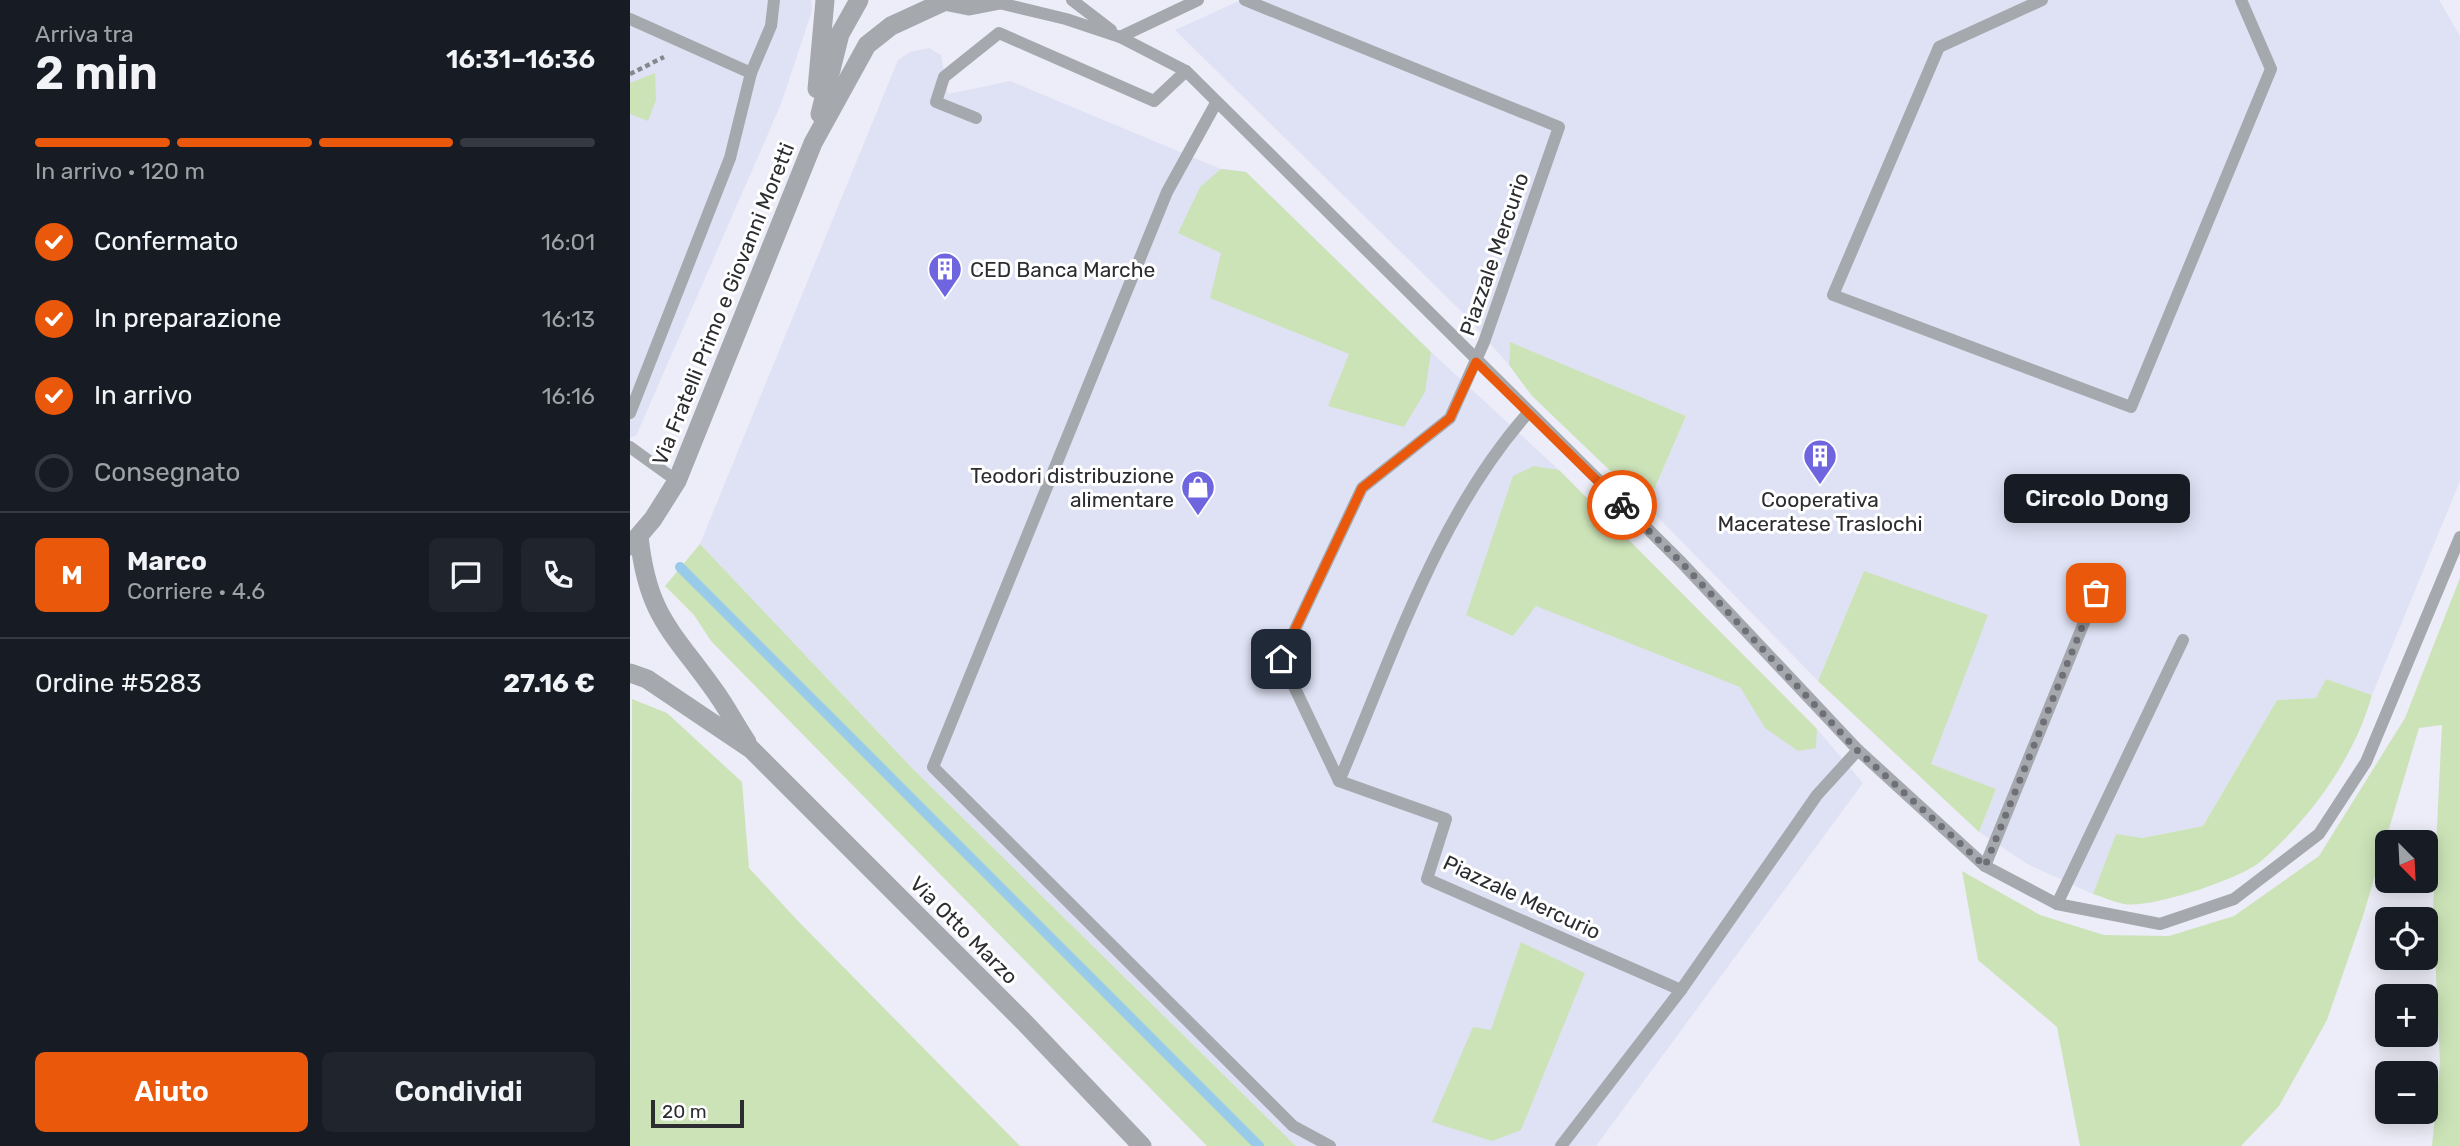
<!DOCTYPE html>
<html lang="it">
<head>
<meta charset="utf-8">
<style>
	:root { --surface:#171b24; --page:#20242c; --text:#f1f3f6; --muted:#9ea1a6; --line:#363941; --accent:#ea580c }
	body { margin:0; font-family:Rubik,sans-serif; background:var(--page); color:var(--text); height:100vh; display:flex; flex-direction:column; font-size:26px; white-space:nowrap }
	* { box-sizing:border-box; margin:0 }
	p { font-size:23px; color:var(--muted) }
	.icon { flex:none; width:38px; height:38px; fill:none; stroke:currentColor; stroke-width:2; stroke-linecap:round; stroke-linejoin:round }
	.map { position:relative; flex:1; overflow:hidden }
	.panel { display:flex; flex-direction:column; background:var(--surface); width:630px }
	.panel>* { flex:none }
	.needle { width:46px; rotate:156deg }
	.tools { position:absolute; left:1745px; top:830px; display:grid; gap:14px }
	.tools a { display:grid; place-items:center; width:63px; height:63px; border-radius:10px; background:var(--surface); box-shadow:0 4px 18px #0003; font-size:35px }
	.scale { position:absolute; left:21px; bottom:18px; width:93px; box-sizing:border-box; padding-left:7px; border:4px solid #2c2d31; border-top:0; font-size:19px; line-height:24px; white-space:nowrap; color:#2c2d31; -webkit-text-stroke:5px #fff; paint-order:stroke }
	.pin { position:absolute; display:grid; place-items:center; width:60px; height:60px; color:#fff; margin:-30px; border-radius:14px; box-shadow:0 4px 10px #0006 }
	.courier { position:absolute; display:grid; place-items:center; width:70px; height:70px; margin:-35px; border:5px solid #ea580c; border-radius:50%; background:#fff; color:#222; box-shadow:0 2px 9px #0007 }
	.bubble { position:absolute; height:49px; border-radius:10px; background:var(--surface); box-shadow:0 4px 18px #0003; font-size:23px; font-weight:600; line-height:49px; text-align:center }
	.head em { font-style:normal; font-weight:600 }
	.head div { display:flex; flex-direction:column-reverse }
	.head { display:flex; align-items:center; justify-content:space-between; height:119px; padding:0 35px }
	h1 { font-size:46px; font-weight:600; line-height:52px }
	.bar { display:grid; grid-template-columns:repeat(4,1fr); gap:10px 7px; align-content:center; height:84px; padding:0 35px }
	.bar i { height:9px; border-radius:5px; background:var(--line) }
	.bar .on { background:var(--accent) }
	.bar p { grid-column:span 4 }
	.line { display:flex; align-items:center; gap:18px; padding:0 35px; border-top:2px solid var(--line) }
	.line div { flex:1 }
	.round { display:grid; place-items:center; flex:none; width:74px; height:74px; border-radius:10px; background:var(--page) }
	ol { padding:0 35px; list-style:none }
	li { display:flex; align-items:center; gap:21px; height:77px }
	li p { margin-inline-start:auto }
	li .icon { padding:7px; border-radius:50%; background:var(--accent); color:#fff; stroke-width:4 }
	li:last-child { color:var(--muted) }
	li i { width:38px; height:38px; border:4px solid var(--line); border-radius:50% }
	.action { display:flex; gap:14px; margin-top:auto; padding:14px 35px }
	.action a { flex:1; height:80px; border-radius:10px; background:var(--accent); color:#fff; font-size:28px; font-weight:600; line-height:80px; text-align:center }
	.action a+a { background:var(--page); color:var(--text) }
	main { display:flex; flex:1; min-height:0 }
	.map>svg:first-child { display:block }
</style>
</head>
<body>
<main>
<section class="panel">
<div class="head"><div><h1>2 min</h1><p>Arriva tra</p></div><em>16:31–16:36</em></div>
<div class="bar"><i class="on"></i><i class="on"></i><i class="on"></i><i></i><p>In arrivo · 120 m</p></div>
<ol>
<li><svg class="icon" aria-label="check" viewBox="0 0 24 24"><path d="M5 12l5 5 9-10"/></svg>Confermato<p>16:01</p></li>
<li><svg class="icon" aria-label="check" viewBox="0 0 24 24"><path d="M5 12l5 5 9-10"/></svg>In preparazione<p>16:13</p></li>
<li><svg class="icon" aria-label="check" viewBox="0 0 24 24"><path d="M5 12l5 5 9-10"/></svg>In arrivo<p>16:16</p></li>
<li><i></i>Consegnato</li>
</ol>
<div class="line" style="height:126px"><b class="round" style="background:var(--accent);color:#fff">M</b><div><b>Marco</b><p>Corriere · 4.6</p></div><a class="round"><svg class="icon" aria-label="chat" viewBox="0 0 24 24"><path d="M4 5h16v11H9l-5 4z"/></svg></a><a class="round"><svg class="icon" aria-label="phone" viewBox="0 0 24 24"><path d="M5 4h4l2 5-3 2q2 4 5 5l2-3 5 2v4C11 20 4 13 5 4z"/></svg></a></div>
<div class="line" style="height:91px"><div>Ordine #5283</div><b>27.16 €</b></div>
<div class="action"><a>Aiuto</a><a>Condividi</a></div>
</section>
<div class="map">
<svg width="1830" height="1146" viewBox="0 0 1830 1146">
	<rect width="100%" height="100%" fill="#ecedf8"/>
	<g fill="#dfe2f4">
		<polygon points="0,0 181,0 182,11 151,104 6,436 0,437"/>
		<polygon points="611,0 1809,0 1830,36 1830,481 1742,695 1696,679 1687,698 1647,700 1573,826 1511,838 1486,834 1463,894 1399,865 1349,832 1366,789 1300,765 1234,571 1188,681 1017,506 1056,416 880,343 879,365 834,314 545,30"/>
		<polygon points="299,48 311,55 318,94 380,81 591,169 616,172 801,352 929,470 1187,729 1233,783 966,1146 666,1146 282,768 70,544 268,60 280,52"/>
	</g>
	<g fill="#cce3b8">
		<polygon points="25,73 26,100 18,121 0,114 0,83"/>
		<polygon points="591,169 616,172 801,352 795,392 774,427 698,406 719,354 580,298 591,253 548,233 570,187"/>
		<polygon points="880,342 1056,416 1017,506 902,396 879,365"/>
		<polygon points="904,466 929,470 1187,729 1186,748 1168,751 1135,728 1110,687 906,606 883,636 836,615 883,476"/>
		<polygon points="70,544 282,768 666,1146 577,1146 81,641 64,615 35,586"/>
		<polygon points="1234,571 1358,615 1301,764 1366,789 1349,832 1188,681"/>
		<polygon points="1830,578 1830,1146 1802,1146 1810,1062 1803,907 1812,725 1789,728 1733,916 1697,1020 1649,1106 1611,1146 1450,1146 1427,1027 1348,960 1332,871 1410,915 1474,935 1539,936 1604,916 1689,856 1775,718"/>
		<path d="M1696 679 1742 695C1724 759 1680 819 1630 862 1610 879 1520 909 1494 904 1484 902 1473 897 1463 894L1486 834 1512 838 1573 826 1647 700 1686 698Z"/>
		<polygon points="2,699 37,713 112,782 119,868 167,920 390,1146 0,1146"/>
		<polygon points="891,942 955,973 891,1130 862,1141 802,1122 843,1027 861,1030"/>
	</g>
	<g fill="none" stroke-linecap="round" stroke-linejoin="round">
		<polyline stroke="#98caea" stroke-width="10" points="50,567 629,1146"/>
		<polyline stroke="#87888f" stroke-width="4.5" stroke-dasharray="5 3.5" stroke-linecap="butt" points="0,74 34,57"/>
		<g stroke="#a5a8ac" stroke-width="12">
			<polyline points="442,0 481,30"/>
			<path d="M615 0 929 127 854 342 820 418 732 488 651 659 709 781C763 656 806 517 898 413"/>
			<polyline points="1412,0 1309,47 1203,295 1501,407 1641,69 1611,0"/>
			<polyline points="365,2 436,19 490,37 556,71 1051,562 1228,750 1355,866 1427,904 1530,924 1604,899 1689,834 1736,762 1830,537"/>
			<polyline points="0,19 121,73"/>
			<polyline points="490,37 568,0"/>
			<polyline points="586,103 537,192 303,767 663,1126 700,1146"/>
			<polyline points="346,118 306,102 314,77 369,33 524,101 556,71"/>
			<polyline points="0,413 100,158 121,73 141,26 144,0"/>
			<polyline points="0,447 47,481"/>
			<polyline points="709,781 816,819 797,879 1051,990"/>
			<polyline points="1355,866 1466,593"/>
			<polyline points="1427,904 1553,640"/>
			<polyline points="931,1146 1051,990 1187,795 1228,750"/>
		</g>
		<g stroke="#a5a8ac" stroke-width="19">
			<polyline points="309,0 339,6 370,0"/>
			<polyline points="187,89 195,0"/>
			<polyline points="190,114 210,34 229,0"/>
			<path d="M9 536C17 613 40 629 82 687 95 704 105 724 117 742"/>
			<polyline points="0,546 23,519 47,481 183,143 237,45 261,26 313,2"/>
			<polyline points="0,673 17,679 121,749 394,1022 512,1146"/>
		</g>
	</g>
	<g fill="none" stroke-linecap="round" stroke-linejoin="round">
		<polyline stroke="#6f7077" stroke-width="7" stroke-dasharray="0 12.6" points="992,505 1051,562 1227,750 1355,866 1466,593"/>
		<polyline stroke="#ea580c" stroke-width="9" points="651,659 732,488 820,418 846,362 992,505"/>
	</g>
	<defs>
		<g id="building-pin" transform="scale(1.75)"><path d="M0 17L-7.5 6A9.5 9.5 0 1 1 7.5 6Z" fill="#6e65df" stroke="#fff"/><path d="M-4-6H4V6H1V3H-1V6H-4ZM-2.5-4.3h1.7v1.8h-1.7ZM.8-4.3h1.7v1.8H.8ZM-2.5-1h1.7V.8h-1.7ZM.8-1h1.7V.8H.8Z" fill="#fff"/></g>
		<g id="shop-pin" transform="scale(1.75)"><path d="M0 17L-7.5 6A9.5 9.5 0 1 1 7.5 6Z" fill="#6e65df" stroke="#fff"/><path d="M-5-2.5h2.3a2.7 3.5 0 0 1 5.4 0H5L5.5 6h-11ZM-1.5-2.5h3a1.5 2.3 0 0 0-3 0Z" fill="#fff"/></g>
	</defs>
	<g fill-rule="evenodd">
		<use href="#building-pin" x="315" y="269"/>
		<use href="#building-pin" x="1190" y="456"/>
		<use href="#shop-pin" x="568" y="487"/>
	</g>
	<g text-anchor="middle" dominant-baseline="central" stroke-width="6" stroke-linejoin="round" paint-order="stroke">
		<g font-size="21" fill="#2c2d31" stroke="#fff">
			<text transform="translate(864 254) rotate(-71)">Piazzale Mercurio</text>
			<text transform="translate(93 304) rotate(-68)">Via Fratelli Primo e Giovanni Moretti</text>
			<text transform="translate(892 897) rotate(25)">Piazzale Mercurio</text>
			<text transform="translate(334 930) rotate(45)">Via Otto Marzo</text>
		</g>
		<g font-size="21" fill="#2c2d31" stroke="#fff" text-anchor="start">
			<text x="340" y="269">CED Banca Marche</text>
			<text x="544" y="475" text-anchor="end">Teodori distribuzione<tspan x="544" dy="24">alimentare</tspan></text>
			<text x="1190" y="499" text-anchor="middle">Cooperativa<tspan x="1190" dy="24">Maceratese Traslochi</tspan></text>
		</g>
	</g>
</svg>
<div class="tools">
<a><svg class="needle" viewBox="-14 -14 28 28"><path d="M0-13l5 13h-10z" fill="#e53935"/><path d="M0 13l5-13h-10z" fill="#9ea1a6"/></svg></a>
<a><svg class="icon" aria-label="locate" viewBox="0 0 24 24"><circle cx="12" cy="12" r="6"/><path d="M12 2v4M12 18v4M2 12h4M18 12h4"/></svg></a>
<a>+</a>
<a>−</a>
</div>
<div class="scale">20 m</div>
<div class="pin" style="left:1466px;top:593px;background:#ea580c"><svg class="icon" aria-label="bag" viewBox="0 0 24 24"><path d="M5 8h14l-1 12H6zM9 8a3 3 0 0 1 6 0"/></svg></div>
<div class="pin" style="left:651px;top:659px;background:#1f2937"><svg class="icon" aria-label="home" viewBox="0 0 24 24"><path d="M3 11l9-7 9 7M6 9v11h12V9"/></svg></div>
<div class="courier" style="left:992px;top:505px"><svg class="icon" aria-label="bike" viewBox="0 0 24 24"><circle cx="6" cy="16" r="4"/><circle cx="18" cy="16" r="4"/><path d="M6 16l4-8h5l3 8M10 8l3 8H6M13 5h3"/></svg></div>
<div class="bubble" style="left:1374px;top:474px;width:186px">Circolo Dong</div>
</div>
</main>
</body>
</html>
